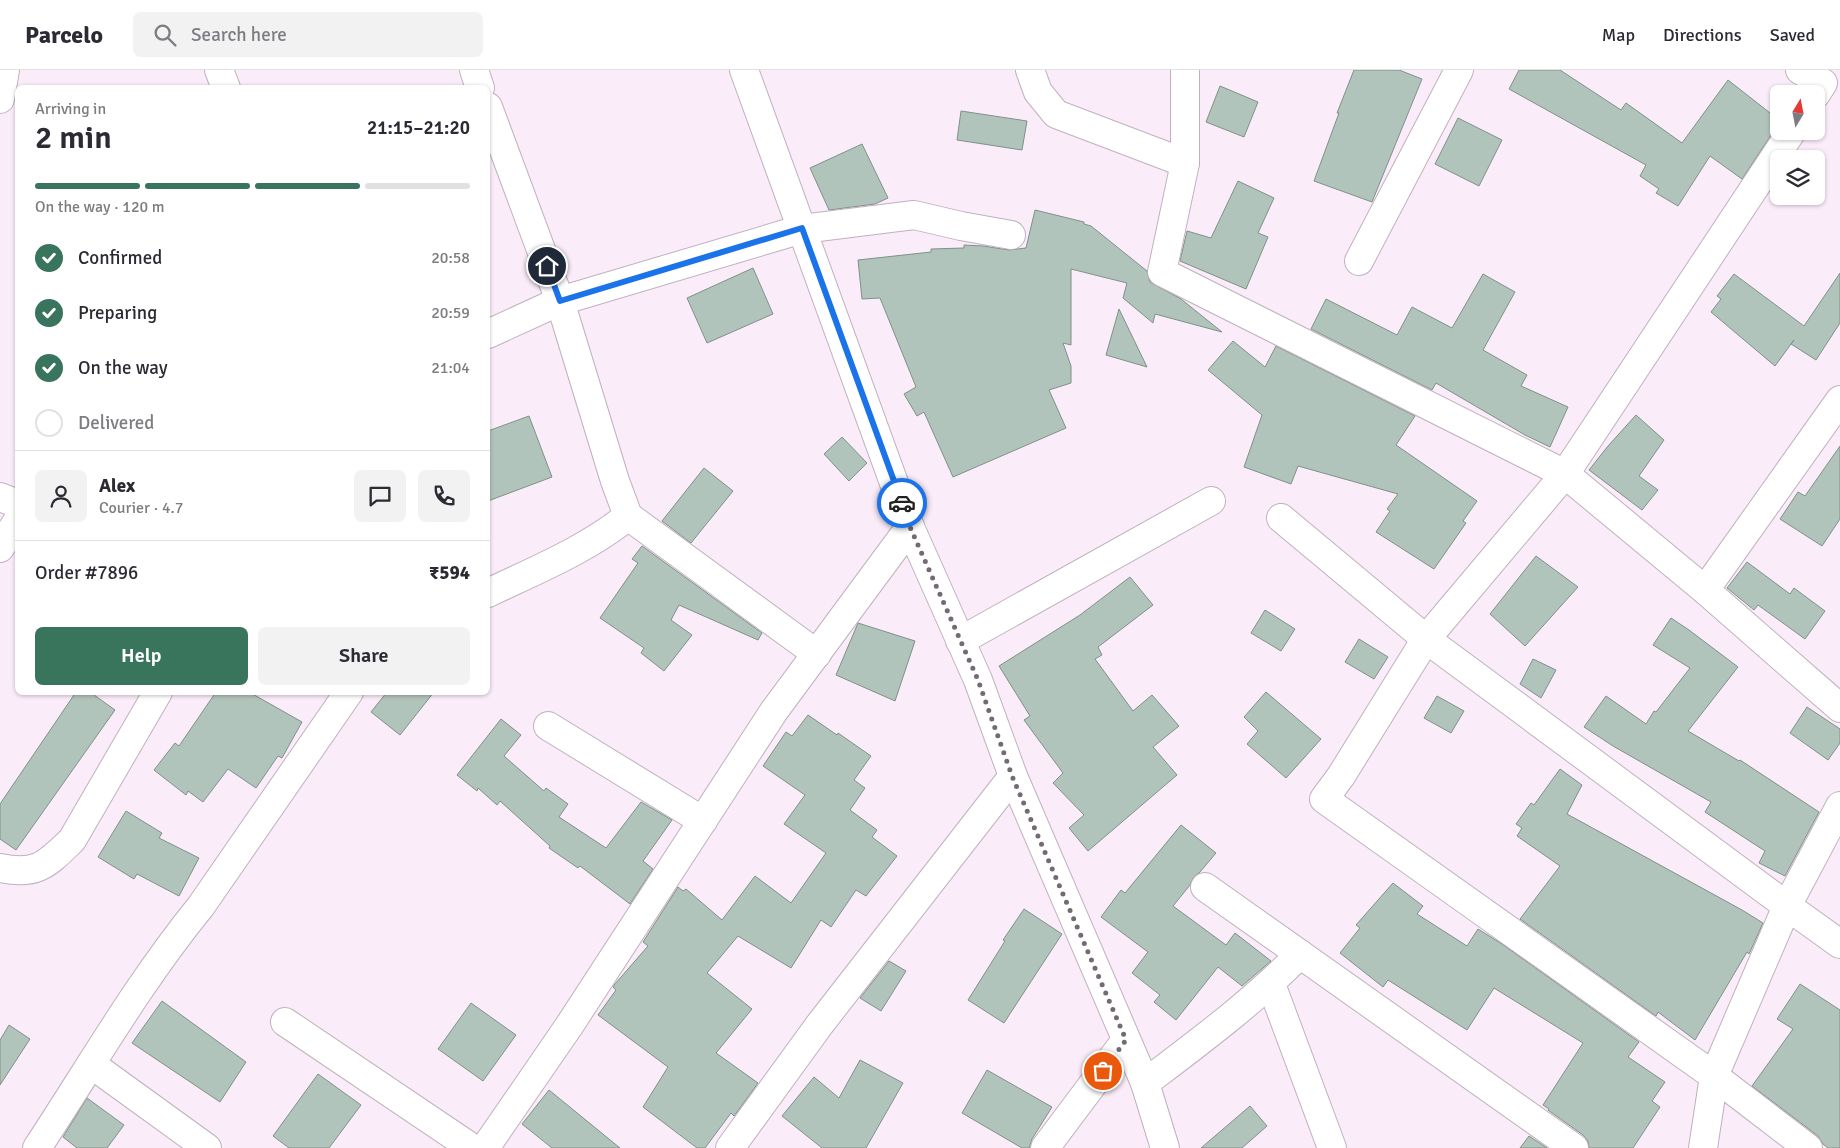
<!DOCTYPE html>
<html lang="en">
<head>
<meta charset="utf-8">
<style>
	:root { --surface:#fff; --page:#f2f2f3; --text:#2b2b33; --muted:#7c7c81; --line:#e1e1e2; --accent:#39745d }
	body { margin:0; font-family:Signika,sans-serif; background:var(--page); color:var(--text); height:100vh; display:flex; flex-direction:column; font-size:19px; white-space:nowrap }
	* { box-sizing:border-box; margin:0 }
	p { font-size:16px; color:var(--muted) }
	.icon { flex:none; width:28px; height:28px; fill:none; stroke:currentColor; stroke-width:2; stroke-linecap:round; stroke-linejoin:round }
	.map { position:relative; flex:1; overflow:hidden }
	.drawer { position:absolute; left:15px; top:15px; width:475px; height:610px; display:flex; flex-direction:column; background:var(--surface); border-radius:8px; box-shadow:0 1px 4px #0004 }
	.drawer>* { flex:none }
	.needle { width:32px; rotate:10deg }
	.fabs { position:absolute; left:1770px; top:15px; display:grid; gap:10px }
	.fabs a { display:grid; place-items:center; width:55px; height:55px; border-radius:8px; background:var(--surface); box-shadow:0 1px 4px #0004; font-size:25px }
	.pin { position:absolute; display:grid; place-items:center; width:42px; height:42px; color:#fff; margin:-21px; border:2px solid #fff; border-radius:50%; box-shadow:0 1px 5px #0007 }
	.courier { position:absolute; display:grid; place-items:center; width:50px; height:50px; margin:-25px; border:4px solid #1a73e8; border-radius:50%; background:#fff; color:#222; box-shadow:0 1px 6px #0007 }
	.overview em { font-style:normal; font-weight:600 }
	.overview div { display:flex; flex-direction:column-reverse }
	.overview { display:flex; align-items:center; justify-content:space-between; height:85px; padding:0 20px }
	h1 { font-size:32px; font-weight:600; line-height:38px }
	.bar { display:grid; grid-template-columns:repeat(4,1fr); gap:8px 5px; align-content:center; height:60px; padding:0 20px }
	.bar i { height:6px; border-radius:4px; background:var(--line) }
	.bar .selected { background:var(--accent) }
	.bar p { grid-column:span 4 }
	.line { display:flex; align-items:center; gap:12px; padding:0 20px; border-top:1px solid var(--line) }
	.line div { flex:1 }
	.round { display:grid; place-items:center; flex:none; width:52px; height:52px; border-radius:8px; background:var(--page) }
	ol { padding:0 20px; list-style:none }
	li { display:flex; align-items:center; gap:15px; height:55px }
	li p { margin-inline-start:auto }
	li .icon { padding:5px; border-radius:50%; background:var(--accent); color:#fff; stroke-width:4 }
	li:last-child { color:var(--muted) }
	li i { width:28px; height:28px; border:2px solid var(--line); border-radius:50% }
	.primary-button { display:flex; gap:10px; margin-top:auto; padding:10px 20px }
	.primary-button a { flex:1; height:58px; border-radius:8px; background:var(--accent); color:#fff; font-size:20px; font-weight:600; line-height:58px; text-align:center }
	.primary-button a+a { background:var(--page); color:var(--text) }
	header { display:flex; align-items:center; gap:30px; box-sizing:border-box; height:70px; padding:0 25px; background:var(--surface); border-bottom:1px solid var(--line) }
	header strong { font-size:24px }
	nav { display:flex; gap:28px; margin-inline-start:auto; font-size:18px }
	.search { width:350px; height:45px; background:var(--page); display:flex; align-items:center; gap:12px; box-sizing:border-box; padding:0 18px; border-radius:8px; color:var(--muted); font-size:19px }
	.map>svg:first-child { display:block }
</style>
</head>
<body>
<header>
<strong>Parcelo</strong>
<div class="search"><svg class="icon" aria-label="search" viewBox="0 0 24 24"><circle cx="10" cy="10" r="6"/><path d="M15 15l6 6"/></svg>Search here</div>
<nav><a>Map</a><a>Directions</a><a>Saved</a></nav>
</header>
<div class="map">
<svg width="1840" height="1078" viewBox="0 0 1840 1078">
	<rect width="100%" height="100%" fill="#fbecfa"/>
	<g fill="#b1c4bb" stroke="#7f9188">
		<polygon points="1354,0 1399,0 1422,9 1372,132 1314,111 1339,43 1337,43"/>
		<polygon points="1519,0 1560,0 1621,40 1626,33 1682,73 1728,10 1779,50 1779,53 1742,109 1710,86 1678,136 1656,123 1659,119 1640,106 1646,95 1509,19"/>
		<polygon points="1220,16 1258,32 1244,67 1206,52"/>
		<polygon points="961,41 1027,51 1022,80 957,70"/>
		<polygon points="1458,48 1502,70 1479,116 1435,94"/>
		<polygon points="862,74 888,128 875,134 829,140 810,98"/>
		<polygon points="1238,111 1274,128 1258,163 1268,167 1246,219 1180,191 1187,161 1211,168"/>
		<polygon points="1035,140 1084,152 1084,154 1091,156 1147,201 1150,212 1181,229 1222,262 1155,244 1153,253 1123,228 1127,213 1071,199 1071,275 1063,273 1071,296 1071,313 1049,320 1066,358 953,407 924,342 917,346 904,324 916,317 880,228 862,229 858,190 931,182 931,179 964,178 964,175 983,176 1009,180 1026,178"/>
		<polygon points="753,198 773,244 707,273 687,228"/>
		<polygon points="1840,203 1840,253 1816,290 1791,274 1794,270 1775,296 1711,242 1721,229 1717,226 1734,204 1804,256"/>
		<polygon points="1483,204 1515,222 1483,280 1527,305 1521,316 1568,337 1550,377 1525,365 1436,313 1432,320 1311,259 1326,229 1397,265 1412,237 1452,258"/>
		<polygon points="1119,239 1147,297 1106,285"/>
		<polygon points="1233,271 1265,297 1276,276 1415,346 1396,375 1477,431 1463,451 1466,453 1434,499 1376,462 1390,441 1387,439 1398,424 1298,396 1291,414 1244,397 1262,345 1208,300"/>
		<polygon points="1636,345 1664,370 1639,406 1658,420 1642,440 1589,400 1608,376"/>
		<polygon points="529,346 552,407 488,431 488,361"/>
		<polygon points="842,367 867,393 849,411 824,384"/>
		<polygon points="1840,376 1840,449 1822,476 1780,449 1798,422 1805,426"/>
		<polygon points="704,398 733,421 691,473 662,451"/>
		<polygon points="642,476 762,563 758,570 679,535 671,550 692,565 664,601 641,583 644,578 600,548 638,493 632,489"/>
		<polygon points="1536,486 1578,517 1525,576 1490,544"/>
		<polygon points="1747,492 1790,524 1794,518 1825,541 1805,569 1758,535 1754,540 1727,518"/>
		<polygon points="1130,507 1153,535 1098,577 1102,585 1095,589 1133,641 1152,625 1179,656 1153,677 1177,705 1088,781 1069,758 1084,745 1053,713 1063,703 1024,650 1030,646 999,596 1080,545"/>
		<polygon points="1265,540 1295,559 1281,581 1251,563"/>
		<polygon points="1671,548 1689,560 1738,597 1688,661 1739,691 1740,690 1819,742 1785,806 1759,793 1765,781 1705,742 1711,732 1613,676 1584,657 1606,626 1646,654 1654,641 1656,642 1690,598 1653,575"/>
		<polygon points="858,553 915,571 895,631 836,605"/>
		<polygon points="1359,569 1388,587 1374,609 1345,592"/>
		<polygon points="1533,589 1556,600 1541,628 1520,614"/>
		<polygon points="76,622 90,622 115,640 16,780 0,769 0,734"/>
		<polygon points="216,622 249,622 302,652 282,688 278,686 256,718 228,699 203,732 188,721 186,725 154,700 175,673 179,676"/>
		<polygon points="387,622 434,622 400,665 371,642"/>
		<polygon points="1266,622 1321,669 1286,708 1247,674 1258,661 1244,647"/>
		<polygon points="1437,626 1464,641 1451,663 1424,648"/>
		<polygon points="1807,637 1840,659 1840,673 1828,690 1790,663"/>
		<polygon points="808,645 837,665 838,663 871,686 854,710 865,718 850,740 877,760 872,767 897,786 866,826 856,820 831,857 821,850 791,898 738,866 707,903 752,939 716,983 758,1013 734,1046 731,1043 705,1078 697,1078 643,1037 668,997 598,945 616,920 613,917 615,914 648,876 643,872 678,817 683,821 686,819 722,850 755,806 791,833 826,783 784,754 805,725 763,696 786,662 792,666"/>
		<polygon points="501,649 521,665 504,686 544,721 546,718 568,734 559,747 606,778 641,732 672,750 643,791 653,799 630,834 580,796 578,798 549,778 550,776 500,731 497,735 478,718 477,721 457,705"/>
		<polygon points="1560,699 1582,715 1567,744 1742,840 1763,853 1749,884 1747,882 1695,970 1658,942 1656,946 1520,849 1560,796 1517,766 1522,758 1516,754 1531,733 1534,735"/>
		<polygon points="126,741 162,763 159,768 199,788 179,826 137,804 134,809 98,787"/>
		<polygon points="1181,755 1216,783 1200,802 1193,808 1190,815 1173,836 1226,875 1235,863 1271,891 1242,916 1218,897 1176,950 1154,932 1160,925 1132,903 1148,882 1101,847 1121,820 1125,823"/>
		<polygon points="1393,813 1423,836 1417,844 1467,876 1478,859 1502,874 1639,972 1628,987 1665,1012 1652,1031 1660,1037 1633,1078 1589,1078 1588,1071 1583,1065 1548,1040 1549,1039 1543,1035 1583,973 1494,918 1467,960 1388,910 1383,917 1340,883 1360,858 1356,855"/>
		<polygon points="1024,839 1062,864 1004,953 968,930 1005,871 1003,870"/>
		<polygon points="889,891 906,901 881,941 860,928"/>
		<polygon points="1800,914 1840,940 1840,1078 1828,1078 1823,1074 1818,1066 1752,1016 1793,959 1777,949"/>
		<polygon points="162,931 246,992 220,1032 132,973"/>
		<polygon points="471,933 516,965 483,1011 438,979"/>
		<polygon points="9,955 30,969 0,1015 0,970"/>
		<polygon points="860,990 903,1013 866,1078 822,1078 782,1046 814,1007 839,1028"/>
		<polygon points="987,1000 1052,1037 1032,1069 1029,1078 1022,1078 962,1043"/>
		<polygon points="318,1004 361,1035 329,1078 289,1078 273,1066"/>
		<polygon points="549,1020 620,1078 552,1078 522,1054"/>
		<polygon points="87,1028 124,1055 107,1078 77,1078 63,1067"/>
		<polygon points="1250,1036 1267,1056 1242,1078 1201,1078"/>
		<polygon points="1529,1066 1547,1078 1520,1078"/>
	</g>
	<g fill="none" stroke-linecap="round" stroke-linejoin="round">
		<g stroke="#bfb1be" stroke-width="30">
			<g id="minor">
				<polyline points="219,0 226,18"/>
				<polyline points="474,0 480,18"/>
				<polyline points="744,0 910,457 978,610 1013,706 1145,1013 1165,1078"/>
				<polyline points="1030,0 1038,22 1056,44 1185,93"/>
				<polyline points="1185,0 1185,93 1162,202 1565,404 1705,520 1840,638"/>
				<polyline points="1800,0 1823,13 1816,24"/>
				<polyline points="0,29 5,0"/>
				<path d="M488 37 560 231 615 411 628 446C586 480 536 500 488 523"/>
				<polyline points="1792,61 1565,404 1426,569 1341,706 1324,729 1714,1006 1808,1078"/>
				<polyline points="1359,191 1459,0"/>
				<polyline points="488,264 560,231 802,159 914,145 961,156 1011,165"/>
				<polyline points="0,427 18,434"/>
				<polyline points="628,446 817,584"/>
				<polyline points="1281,448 1426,569 1787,836 1840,874"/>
				<polyline points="0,478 18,450"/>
				<polyline points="1705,520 1840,330"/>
				<polyline points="960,571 1211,431"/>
				<polyline points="548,656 703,751"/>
				<path d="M0 798C37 806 47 794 72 770L158 622"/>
				<polyline points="1205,817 1574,1078"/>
				<polyline points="1271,914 1332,1078"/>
				<polyline points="285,952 472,1078"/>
				<polyline points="91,994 207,1078"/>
				<path d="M1145 1013C1199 972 1252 933 1300 884"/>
				<path d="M37 1078C91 996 139 912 201 836L349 622"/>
				<polyline points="485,1078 569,956 774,641 910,457"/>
				<polyline points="730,1078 820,954 1013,706"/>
				<polyline points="1045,1078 1126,970"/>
				<polyline points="1703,1078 1714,1006 1787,836 1840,736"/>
			</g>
		</g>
		<use href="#minor" stroke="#fff" stroke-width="28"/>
	</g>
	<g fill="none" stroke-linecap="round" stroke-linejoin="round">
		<polyline stroke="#736b73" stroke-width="5" stroke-dasharray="0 9" points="902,433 910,457 978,610 1012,706 1126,970 1103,1001"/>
		<polyline stroke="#1a73e8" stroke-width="6" points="547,196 560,231 802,158 902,433"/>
	</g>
</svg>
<div class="fabs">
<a><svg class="needle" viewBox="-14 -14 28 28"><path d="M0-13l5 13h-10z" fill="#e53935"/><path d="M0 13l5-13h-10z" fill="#7c7c81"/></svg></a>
<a><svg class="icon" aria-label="layers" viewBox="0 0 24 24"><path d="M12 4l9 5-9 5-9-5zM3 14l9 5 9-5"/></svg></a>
</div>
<div class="pin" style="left:1103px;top:1001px;background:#ea580c"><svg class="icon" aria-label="bag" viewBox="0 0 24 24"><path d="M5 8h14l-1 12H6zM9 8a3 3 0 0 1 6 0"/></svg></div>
<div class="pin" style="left:547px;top:196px;background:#1f2937"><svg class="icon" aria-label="home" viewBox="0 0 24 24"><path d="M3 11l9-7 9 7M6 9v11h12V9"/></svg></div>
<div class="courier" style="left:902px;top:433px"><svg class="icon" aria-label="car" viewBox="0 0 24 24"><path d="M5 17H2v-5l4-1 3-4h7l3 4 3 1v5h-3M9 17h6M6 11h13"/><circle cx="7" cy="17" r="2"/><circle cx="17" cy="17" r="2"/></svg></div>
<section class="drawer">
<div class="overview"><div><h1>2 min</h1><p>Arriving in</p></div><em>21:15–21:20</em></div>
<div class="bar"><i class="selected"></i><i class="selected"></i><i class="selected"></i><i></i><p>On the way · 120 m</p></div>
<ol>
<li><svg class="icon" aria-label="check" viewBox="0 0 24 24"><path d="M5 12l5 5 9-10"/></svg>Confirmed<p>20:58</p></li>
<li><svg class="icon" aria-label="check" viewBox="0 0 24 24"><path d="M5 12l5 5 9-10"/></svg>Preparing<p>20:59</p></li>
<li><svg class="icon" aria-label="check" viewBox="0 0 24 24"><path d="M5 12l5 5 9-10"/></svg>On the way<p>21:04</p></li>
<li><i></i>Delivered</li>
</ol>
<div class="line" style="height:90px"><a class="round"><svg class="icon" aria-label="person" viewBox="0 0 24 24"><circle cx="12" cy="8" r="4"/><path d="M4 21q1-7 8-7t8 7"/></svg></a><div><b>Alex</b><p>Courier · 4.7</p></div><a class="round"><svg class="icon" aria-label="chat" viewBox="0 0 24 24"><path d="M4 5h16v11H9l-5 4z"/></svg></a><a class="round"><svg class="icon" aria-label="phone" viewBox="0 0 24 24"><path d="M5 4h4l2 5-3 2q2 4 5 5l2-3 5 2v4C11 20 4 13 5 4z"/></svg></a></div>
<div class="line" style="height:65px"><div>Order #7896</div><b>₹594</b></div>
<div class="primary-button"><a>Help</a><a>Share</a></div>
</section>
</div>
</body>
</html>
